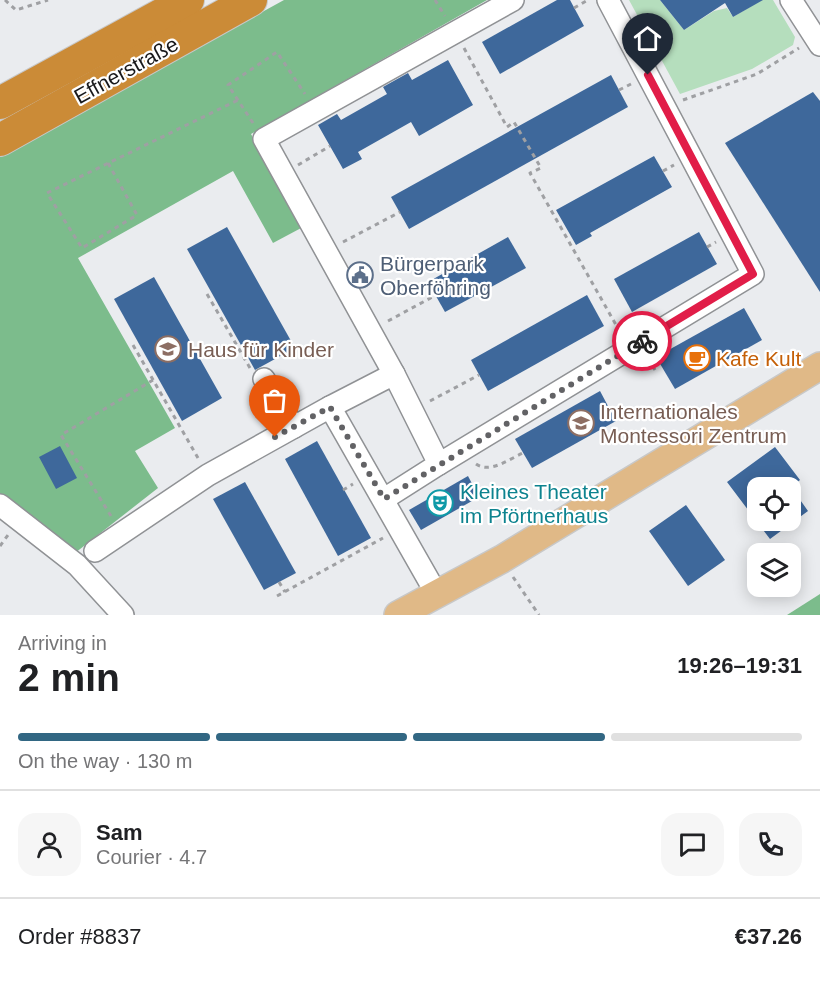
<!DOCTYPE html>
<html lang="en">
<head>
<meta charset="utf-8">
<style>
	:root { --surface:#fff; --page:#f6f6f6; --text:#202124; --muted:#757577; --line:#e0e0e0; --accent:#326783 }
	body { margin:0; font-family:Helvetica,sans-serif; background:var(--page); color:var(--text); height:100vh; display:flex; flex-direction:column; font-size:22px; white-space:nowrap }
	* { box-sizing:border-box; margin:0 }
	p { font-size:20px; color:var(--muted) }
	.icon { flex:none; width:33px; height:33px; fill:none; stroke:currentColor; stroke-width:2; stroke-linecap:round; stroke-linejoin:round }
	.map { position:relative; height:615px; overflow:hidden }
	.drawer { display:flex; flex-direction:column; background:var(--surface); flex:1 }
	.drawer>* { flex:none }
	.buttons { position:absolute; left:747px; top:477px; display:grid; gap:12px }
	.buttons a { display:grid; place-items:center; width:54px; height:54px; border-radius:12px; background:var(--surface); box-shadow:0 3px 15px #0003; font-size:30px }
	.pin { position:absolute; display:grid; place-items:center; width:51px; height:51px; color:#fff; margin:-62px -26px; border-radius:50% 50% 50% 0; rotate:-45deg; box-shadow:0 0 6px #0007 }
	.pin .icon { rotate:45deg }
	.courier { position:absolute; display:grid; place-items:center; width:60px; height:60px; margin:-30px; border:4px solid #e11d48; border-radius:50%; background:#fff; color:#222; box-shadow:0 2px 8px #0007 }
	.head em { font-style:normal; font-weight:700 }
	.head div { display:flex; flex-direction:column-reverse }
	.head { display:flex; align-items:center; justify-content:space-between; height:102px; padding:0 18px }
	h1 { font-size:39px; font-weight:700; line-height:45px }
	.bar { display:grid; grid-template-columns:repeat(4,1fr); gap:9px 6px; align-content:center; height:72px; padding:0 18px }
	.bar i { height:8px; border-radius:4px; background:var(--line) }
	.bar .selected { background:var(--accent) }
	.bar p { grid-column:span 4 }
	.line { display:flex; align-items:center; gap:15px; padding:0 18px; border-top:2px solid var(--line) }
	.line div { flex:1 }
	.round { display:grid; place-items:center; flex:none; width:63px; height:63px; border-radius:18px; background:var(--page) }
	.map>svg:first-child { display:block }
</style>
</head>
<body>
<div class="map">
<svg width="820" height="615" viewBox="0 0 820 615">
	<rect width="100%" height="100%" fill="#eaecef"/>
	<polygon fill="#b5debd" points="629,0 660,0 684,30 714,11 727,8 733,17 750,7 747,0 773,0 795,37 793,45 752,69 680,94"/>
	<g fill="#7cbc8c">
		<polygon points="284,0 487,0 251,134 303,227 273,243 233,171 78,258 175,428 135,451 158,488 75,553 0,493 0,157"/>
		<polygon points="820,594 820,615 787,615"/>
	</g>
	<g fill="#3e689b" fill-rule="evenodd">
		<polygon points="557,0 570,0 584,26 500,74 482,42"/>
		<polygon points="660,0 763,0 733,17 725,3 684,30"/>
		<polygon points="448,60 473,105 419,136 411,122 358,152 362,159 343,169 318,125 337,114 341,120 387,94 383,87 408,73 412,80"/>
		<polygon points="611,75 628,107 409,229 391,197"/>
		<polygon points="813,92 820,101 820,292 725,143"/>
		<polygon points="654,156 672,187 590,233 592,236 576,245 556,210"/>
		<polygon points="227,227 295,348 255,370 187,249"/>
		<polygon points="699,232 717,264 632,312 614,279"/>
		<polygon points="508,237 526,268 445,312 428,282"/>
		<polygon points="154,277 222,398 182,421 114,299"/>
		<polygon points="587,295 604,326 488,391 471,360"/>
		<polygon points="744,308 762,340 675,389 656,357"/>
		<polygon points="600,391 616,421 532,468 515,439"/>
		<polygon points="317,441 371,538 338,556 285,459"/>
		<polygon points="60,446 77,478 56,489 39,457"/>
		<path d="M775 447 800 480 791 487 808 511 770 539 727 482ZM790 487V520H758V488Z"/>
		<polygon points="468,476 479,497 421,530 409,510"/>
		<polygon points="245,482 296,573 264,590 213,499"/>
		<polygon points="686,505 725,560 688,586 649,531"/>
	</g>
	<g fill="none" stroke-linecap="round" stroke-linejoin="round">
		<g stroke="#909295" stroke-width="24">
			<g id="minor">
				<polyline points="791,0 820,45"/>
				<polyline points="394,374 264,139 513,0"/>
				<polyline points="264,379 294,427"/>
				<polyline points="439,464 753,274 608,0"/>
				<polyline points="384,499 439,464 394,374 330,407 436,593"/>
				<polyline points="0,505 77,565 123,615"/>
				<polyline points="95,551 208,475 330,407"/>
			</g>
		</g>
		<g stroke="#c8c8c8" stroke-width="30">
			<polyline id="major" points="398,615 502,559 820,366"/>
		</g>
		<g stroke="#c8c8c8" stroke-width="34">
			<g id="highway">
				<polyline points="0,103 188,0"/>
				<polyline points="0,140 251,0"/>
			</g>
		</g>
		<g stroke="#9fa0a3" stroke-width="3" stroke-dasharray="4.5 4.5" stroke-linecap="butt">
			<polyline points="5,0 16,10 48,0"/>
			<polyline points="435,0 445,16"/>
			<polyline points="574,8 588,0"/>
			<polyline points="464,48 507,127 514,122 541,168 530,173 620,332"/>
			<polyline points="619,90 631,84"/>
			<polyline points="683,100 757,74 799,48"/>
			<polyline points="253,123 228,85 277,52 305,94"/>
			<polyline points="108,163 137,215 82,248 47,193 238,100"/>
			<polyline points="298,165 330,146"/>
			<polyline points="663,171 674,165"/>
			<polyline points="343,242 400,212"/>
			<polyline points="707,247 716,242"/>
			<polyline points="207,294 250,368"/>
			<polyline points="388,321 436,295"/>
			<polyline points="133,345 198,458"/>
			<polyline points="649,360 655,370"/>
			<polyline points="430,401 479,375"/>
			<path d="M476 464C490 474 509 459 523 453"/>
			<polyline points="343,490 353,484"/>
			<polyline points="111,516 61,435 153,380"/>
			<polyline points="0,546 8,535"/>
			<polyline points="513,577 539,615"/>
			<polyline points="279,582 285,592"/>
			<polyline points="277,596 383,538"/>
		</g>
		<use href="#minor" stroke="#fff" stroke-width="21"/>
		<use href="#major" stroke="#e0b987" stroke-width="27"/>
		<use href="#highway" stroke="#cb8b37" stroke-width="32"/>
	</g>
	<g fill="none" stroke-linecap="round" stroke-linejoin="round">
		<polyline stroke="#626265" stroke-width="6" stroke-dasharray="0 10.8" points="275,437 330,407 384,499 642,341"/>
		<polyline stroke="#e11d48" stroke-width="8" points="642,341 753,274 648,75"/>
	</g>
	<defs>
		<g id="civic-ring" transform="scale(1.35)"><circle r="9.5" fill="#fff" stroke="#5c6f8a" stroke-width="1.5"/><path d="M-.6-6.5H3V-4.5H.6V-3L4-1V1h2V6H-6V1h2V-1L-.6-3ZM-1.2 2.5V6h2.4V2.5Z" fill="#5c6f8a"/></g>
		<g id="school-ring" transform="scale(1.35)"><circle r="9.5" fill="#fff" stroke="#8d6e63" stroke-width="1.5"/><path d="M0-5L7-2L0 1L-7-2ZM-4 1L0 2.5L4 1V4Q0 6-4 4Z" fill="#8d6e63"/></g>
		<g id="cafe-ring" transform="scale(1.35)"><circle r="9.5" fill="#fff" stroke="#e8710a" stroke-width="1.5"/><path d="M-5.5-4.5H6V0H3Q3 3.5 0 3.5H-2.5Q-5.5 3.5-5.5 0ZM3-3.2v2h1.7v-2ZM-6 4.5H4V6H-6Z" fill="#e8710a"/></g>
		<g id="theatre-ring" transform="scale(1.35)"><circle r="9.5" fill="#fff" stroke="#0f9aa8" stroke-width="1.5"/><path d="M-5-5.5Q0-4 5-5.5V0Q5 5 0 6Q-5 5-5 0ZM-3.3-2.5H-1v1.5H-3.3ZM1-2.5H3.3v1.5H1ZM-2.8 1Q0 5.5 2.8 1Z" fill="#0f9aa8"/></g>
	</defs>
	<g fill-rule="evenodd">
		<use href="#civic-ring" x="360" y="275"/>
		<use href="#school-ring" x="168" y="349"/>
		<use href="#cafe-ring" x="697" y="358"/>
		<use href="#school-ring" x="581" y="423"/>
		<use href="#theatre-ring" x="440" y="503"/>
	</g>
	<g text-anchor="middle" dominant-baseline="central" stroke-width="4.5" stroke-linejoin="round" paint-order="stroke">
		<g font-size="21" fill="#18181a" stroke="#fff">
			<text transform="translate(126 70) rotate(-29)">Effnerstraße</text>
		</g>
		<g font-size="21" fill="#4e5e75" stroke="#fff" text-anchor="start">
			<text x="380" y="263">Bürgerpark<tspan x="380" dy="24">Oberföhring</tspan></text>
		</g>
		<g font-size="21" fill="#785e54" stroke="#fff" text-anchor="start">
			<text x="188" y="349">Haus für Kinder</text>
			<text x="600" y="411">Internationales<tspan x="600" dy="24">Montessori Zentrum</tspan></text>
		</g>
		<g font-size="21" fill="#c56008" stroke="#fff" text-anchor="start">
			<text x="716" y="358">Kafe Kult</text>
		</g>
		<g font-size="21" fill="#0d838f" stroke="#fff" text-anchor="start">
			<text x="460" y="491">Kleines Theater<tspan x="460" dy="24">im Pförtnerhaus</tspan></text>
		</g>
	</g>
</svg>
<div class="buttons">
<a><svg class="icon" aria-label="locate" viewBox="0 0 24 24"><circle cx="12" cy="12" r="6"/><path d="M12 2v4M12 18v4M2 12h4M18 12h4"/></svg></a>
<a><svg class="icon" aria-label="layers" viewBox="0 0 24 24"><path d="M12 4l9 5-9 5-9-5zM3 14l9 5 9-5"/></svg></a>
</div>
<div class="pin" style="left:275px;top:437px;background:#ea580c"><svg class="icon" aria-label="bag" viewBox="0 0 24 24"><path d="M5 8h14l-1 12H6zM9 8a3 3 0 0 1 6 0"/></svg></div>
<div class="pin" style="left:648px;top:75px;background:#1f2937"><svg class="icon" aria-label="home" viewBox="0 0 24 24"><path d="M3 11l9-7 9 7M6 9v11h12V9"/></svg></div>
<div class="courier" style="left:642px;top:341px"><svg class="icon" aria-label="bike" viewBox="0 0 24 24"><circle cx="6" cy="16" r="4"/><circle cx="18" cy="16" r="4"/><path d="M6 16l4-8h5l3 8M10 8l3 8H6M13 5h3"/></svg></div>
</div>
<section class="drawer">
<div class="head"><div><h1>2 min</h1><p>Arriving in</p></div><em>19:26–19:31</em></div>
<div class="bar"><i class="selected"></i><i class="selected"></i><i class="selected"></i><i></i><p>On the way · 130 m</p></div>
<div class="line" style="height:108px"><a class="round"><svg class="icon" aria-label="person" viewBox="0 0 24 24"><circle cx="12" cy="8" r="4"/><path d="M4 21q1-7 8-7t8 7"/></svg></a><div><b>Sam</b><p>Courier · 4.7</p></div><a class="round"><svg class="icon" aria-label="chat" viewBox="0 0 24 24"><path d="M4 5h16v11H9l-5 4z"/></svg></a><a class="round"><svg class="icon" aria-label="phone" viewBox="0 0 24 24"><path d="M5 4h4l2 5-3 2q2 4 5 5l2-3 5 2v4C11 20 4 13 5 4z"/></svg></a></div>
<div class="line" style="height:78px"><div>Order #8837</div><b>€37.26</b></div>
</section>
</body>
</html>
